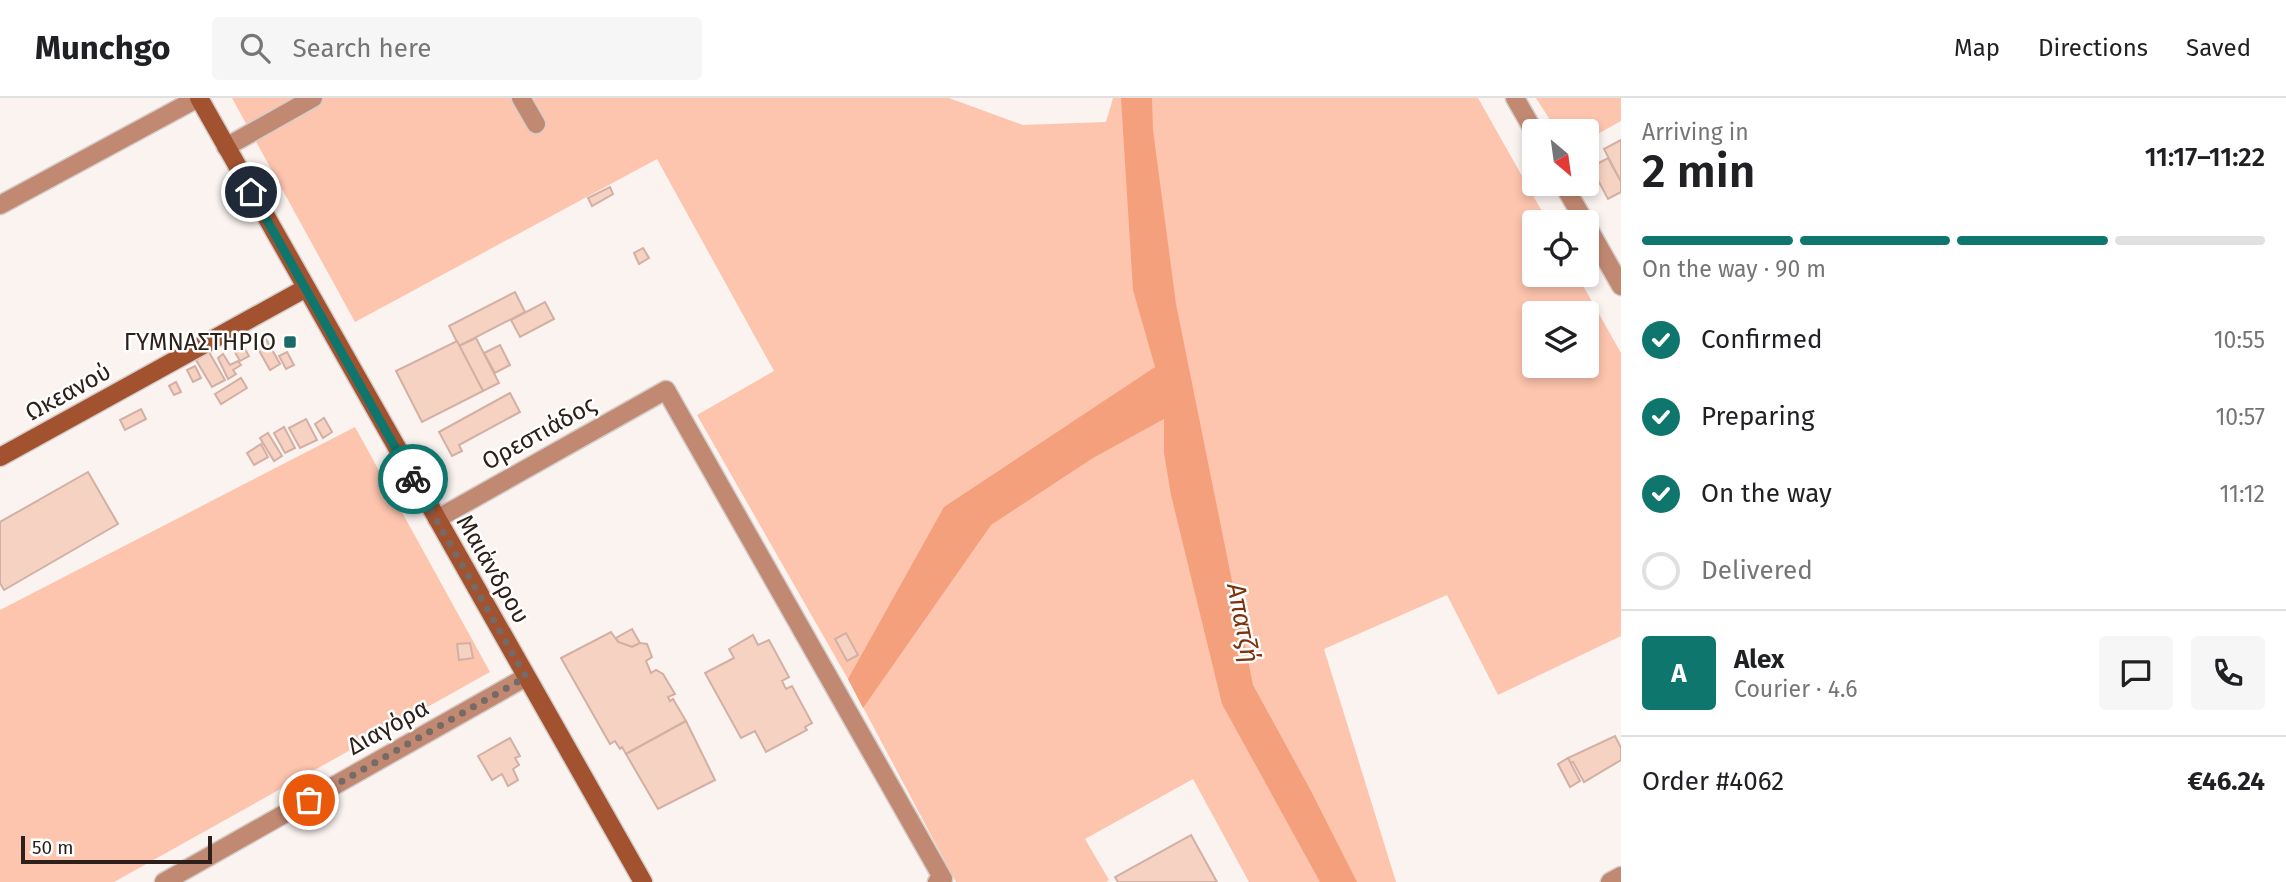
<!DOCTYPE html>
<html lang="en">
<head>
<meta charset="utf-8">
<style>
	:root { --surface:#fff; --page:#f6f6f6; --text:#202124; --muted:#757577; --line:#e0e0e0; --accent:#0f766e }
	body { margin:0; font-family:"Fira Sans",sans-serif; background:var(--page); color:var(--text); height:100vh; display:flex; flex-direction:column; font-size:26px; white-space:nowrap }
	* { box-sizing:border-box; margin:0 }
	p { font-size:23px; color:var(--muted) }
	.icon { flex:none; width:38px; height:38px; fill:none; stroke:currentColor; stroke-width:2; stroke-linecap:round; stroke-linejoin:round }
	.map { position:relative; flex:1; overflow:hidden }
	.side { display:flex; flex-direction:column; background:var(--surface); width:665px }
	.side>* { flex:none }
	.needle { width:46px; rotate:151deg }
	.buttons { position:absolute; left:1522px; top:21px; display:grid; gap:14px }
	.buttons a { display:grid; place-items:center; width:77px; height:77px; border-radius:7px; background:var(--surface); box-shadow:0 4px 10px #0003; font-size:35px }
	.scale { position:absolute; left:21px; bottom:18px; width:191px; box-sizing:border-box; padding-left:7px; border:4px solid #2d201b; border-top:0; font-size:19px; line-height:24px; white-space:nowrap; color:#2d201b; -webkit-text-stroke:5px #fff; paint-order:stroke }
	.pin { position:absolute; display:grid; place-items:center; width:60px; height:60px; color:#fff; margin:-30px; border:4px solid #fff; border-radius:50%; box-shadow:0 2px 7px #0007 }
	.courier { position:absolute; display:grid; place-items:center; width:70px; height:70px; margin:-35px; border:5px solid #0f766e; border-radius:50%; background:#fff; color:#222; box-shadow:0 2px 9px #0007 }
	.overview em { font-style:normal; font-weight:600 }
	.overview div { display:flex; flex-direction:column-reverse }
	.overview { display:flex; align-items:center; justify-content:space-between; height:119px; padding:0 21px }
	h1 { font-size:46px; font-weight:600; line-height:52px }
	.bar { display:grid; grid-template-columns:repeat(4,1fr); gap:10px 7px; align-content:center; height:84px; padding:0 21px }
	.bar i { height:9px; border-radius:5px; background:var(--line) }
	.bar .current { background:var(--accent) }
	.bar p { grid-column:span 4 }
	.line { display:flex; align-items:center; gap:18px; padding:0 21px; border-top:2px solid var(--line) }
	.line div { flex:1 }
	.round { display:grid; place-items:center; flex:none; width:74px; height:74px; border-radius:7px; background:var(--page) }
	ol { padding:0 21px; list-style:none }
	li { display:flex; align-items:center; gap:21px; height:77px }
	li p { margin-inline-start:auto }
	li .icon { padding:7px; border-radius:50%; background:var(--accent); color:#fff; stroke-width:4 }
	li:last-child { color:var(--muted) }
	li i { width:38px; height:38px; border:4px solid var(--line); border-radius:50% }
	header { display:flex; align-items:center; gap:42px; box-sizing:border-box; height:98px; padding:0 35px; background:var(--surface); border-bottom:2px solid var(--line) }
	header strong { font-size:33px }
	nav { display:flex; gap:38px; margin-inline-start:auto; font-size:24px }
	.search { width:490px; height:63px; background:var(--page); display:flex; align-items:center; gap:18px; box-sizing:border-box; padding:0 24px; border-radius:7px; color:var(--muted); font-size:26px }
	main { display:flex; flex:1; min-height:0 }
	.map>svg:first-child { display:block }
</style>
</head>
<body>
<header>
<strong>Munchgo</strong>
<div class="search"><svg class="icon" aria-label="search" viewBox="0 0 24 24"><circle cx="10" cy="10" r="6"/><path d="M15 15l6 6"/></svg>Search here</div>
<nav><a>Map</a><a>Directions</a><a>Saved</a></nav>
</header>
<main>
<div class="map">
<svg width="1621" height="784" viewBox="0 0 1621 784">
	<rect width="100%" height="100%" fill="#faf3f0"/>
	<g fill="#fdc4ae" fill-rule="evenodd">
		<path d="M232 0H949L1023 27 1106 24 1113 0H1478L1548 124H1535V177H1577L1621 255V538L1498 597 1447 497 1324 551 1396 784H1249L1193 681 1085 741 1109 782 1106 784H956L848 581 697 317 774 273 657 61 355 224ZM1535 215H1587V268H1535Z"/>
		<polygon points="1536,0 1621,0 1621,23 1587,42 1587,33 1557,33"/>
		<polygon points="355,329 490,574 114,784 0,784 0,512"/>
	</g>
	<polygon fill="#f5a07d" points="1121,0 1152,0 1153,32 1176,206 1253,587 1311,693 1357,784 1320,784 1222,606 1171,397 1164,355 1164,321 1093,360 991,427 863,610 848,581 944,409 1155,269 1133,192"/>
	<g fill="#f6d2c3" stroke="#d3b0a3" stroke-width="2">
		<polygon points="1621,42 1621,84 1604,51"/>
		<polygon points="1608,60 1621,84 1621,94 1608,101 1591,69"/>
		<polygon points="610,89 613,96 592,108 588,100"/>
		<polygon points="643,150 649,160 639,166 634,155"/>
		<polygon points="515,194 525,214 459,248 449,228"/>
		<polygon points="545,204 554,221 520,239 511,222"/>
		<polygon points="476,240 499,285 483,293 459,248"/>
		<polygon points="266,241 280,266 270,272 256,247"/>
		<polygon points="457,243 483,293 422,324 396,273"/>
		<polygon points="242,246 249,258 240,263 233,251"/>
		<polygon points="500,247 510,267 495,275 484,255"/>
		<polygon points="209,254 225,282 212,289 196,262"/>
		<polygon points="287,254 294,267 286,271 279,258"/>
		<polygon points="223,256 230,267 238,263 241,267 233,272 236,276 228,281 218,260"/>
		<polygon points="195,268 201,280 193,284 187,272"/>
		<polygon points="241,280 247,290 221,306 215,296"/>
		<polygon points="176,284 181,294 174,297 169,288"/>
		<polygon points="510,295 520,314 459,347 462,353 452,358 439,334"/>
		<polygon points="141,311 146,321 125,332 120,322"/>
		<polygon points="324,320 332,334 323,340 315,326"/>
		<polygon points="306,321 317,342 300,350 289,330"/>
		<polygon points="284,329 295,350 285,355 274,335"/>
		<polygon points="268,335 282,358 274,363 260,340"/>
		<polygon points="261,346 268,359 254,367 247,355"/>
		<polygon points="88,374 118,426 4,492 0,485 0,424"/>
		<polygon points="632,531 640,545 632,549 618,544 616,540"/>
		<polygon points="611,534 618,544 632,549 640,545 647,546 652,559 646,563 651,575 656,572 663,576 675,596 668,599 670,603 673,601 686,623 626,656 622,649 620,651 615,643 610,646 561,560"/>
		<polygon points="846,535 858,557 847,563 835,541"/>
		<polygon points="753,537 758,547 769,542 789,579 782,583 786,591 792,588 812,625 805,629 807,632 766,654 755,633 741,640 705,575 734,560 729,551"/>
		<polygon points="470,545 473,560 459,562 457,546"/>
		<polygon points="686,623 715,682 658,711 626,656"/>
		<polygon points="1615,638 1621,650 1621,662 1584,684 1573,664 1570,665 1568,660"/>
		<polygon points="510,640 520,658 515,660 519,667 513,671 518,682 508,688 502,676 492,682 478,658"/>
		<polygon points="1568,660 1580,683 1570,689 1558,666"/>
		<polygon points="1191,737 1217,784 1118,784 1115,779"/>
	</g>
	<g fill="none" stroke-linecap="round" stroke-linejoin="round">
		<g stroke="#d5cdca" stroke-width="21">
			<g id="street">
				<polyline points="521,0 536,26"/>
				<polyline points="1515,0 1535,35"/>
				<polyline points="226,49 313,0"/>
				<polyline points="1563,86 1585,124"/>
				<polyline points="0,107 198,0"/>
				<polyline points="1587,128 1621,188"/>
				<polyline points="437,421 666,292 943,781 937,784"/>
				<polyline points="164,784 526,579"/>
				<polyline points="1610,784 1621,778"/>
			</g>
		</g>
		<g stroke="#d5cdca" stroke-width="21">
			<g id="secondary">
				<polyline points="199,0 643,784"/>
				<polyline points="0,359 306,190"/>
			</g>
		</g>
		<use href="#street" stroke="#c28972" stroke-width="18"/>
		<use href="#secondary" stroke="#a3522f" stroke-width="18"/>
	</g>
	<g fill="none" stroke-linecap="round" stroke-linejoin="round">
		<polyline stroke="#756a66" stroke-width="7" stroke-dasharray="0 12.6" points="309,702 526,579 413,381"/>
		<polyline stroke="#0f766e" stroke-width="9" points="251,94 413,381"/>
	</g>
	<rect fill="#1d6968" stroke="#fff" stroke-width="2.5" x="283" y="237" width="14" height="14" rx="3.5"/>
	<g text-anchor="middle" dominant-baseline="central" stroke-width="5" stroke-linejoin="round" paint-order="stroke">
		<g font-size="24" fill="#2d201b" stroke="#fff" text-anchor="end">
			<text x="276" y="244">ΓΥΜΝΑΣΤΗΡΙΟ</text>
		</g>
		<g font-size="24" fill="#2d201b" stroke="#fff">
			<text transform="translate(68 294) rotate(-29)">Ωκεανού</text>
			<text transform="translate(539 335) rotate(-29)">Ορεστιάδος</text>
			<text transform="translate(493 471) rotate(60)">Μαιάνδρου</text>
			<text transform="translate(388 629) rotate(-29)">Διαγόρα</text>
		</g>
		<g font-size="26" font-style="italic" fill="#7d320c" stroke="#fff">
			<text transform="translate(1243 525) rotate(79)">Απατζή</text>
		</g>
	</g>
</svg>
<div class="buttons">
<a><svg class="needle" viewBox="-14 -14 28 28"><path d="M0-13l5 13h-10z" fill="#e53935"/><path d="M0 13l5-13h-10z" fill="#757577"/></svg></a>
<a><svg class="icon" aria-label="locate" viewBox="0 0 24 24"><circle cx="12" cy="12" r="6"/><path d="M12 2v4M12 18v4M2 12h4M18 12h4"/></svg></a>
<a><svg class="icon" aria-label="layers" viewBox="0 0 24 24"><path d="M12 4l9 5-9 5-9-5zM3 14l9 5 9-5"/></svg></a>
</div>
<div class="scale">50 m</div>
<div class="pin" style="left:309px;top:702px;background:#ea580c"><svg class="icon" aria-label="bag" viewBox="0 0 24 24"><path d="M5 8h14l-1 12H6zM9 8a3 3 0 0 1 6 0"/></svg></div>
<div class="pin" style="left:251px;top:94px;background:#1f2937"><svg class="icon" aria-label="home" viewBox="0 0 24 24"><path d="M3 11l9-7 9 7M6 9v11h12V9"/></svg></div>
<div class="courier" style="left:413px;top:381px"><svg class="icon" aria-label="bike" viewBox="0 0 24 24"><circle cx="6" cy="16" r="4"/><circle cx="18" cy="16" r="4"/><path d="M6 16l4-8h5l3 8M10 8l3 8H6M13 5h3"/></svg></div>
</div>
<section class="side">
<div class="overview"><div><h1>2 min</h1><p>Arriving in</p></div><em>11:17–11:22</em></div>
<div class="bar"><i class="current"></i><i class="current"></i><i class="current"></i><i></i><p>On the way · 90 m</p></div>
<ol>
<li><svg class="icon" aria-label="check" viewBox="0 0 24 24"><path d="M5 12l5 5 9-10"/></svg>Confirmed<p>10:55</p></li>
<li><svg class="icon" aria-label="check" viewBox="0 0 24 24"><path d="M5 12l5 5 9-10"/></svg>Preparing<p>10:57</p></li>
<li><svg class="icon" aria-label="check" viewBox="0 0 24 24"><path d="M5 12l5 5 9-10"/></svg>On the way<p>11:12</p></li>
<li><i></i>Delivered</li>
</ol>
<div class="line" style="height:126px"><b class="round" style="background:var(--accent);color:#fff">A</b><div><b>Alex</b><p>Courier · 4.6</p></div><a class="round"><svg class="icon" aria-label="chat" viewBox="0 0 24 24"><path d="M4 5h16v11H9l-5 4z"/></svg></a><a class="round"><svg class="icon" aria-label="phone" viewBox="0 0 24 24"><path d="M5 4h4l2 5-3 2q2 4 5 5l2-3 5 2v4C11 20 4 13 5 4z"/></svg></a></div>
<div class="line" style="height:91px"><div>Order #4062</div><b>€46.24</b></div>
</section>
</main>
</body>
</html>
